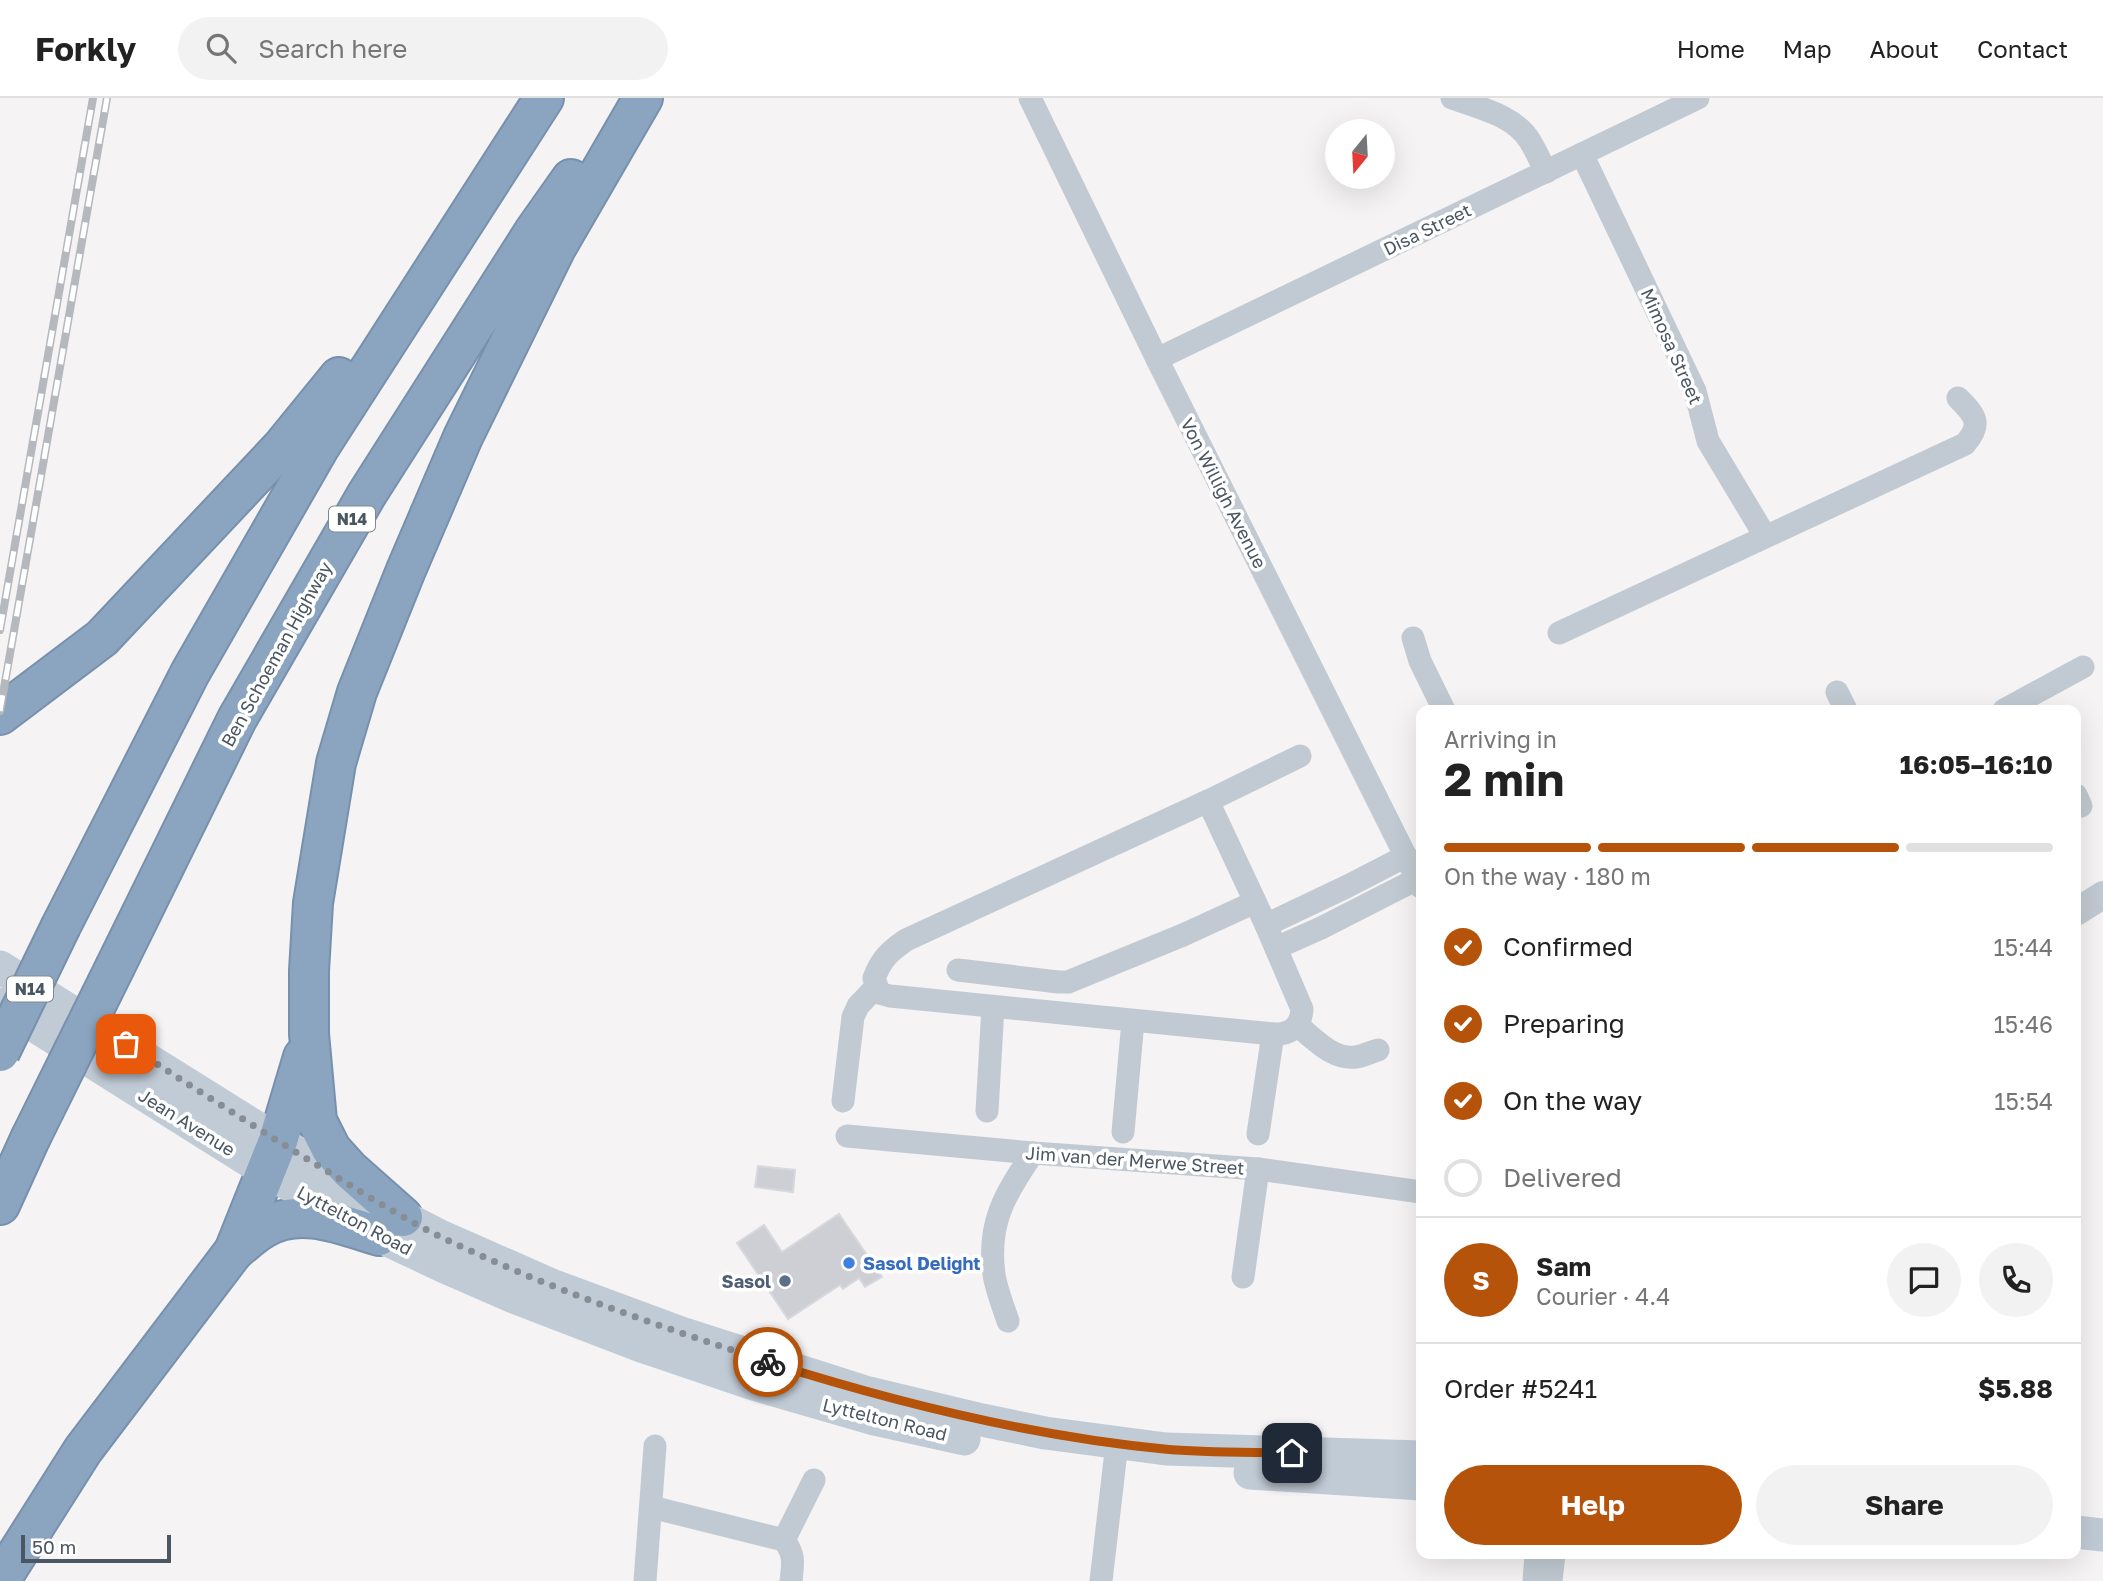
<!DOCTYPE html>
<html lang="en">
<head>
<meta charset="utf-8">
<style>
	:root { --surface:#fff; --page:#f2f2f2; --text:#222; --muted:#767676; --line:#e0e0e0; --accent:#b45309 }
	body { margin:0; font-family:"Golos Text",sans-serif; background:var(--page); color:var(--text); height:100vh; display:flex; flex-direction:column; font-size:26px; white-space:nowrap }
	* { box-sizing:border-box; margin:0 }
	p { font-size:23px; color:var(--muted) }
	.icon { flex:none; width:38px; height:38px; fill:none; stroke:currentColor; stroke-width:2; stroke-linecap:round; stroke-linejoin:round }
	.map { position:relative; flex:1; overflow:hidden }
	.panel { position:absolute; left:1416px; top:607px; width:665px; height:854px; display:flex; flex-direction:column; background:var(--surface); border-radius:14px; box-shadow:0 7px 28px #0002 }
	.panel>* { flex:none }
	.needle { width:46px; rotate:198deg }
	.buttons { position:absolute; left:1325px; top:21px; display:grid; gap:14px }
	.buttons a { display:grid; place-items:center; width:70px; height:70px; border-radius:50%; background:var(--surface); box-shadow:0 7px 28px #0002; font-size:35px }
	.scale { position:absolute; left:21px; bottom:18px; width:150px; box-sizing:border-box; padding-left:7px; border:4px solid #4a5661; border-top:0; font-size:19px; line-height:24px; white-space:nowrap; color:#4a5661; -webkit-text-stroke:5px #fff; paint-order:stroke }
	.pin { position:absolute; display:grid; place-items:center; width:60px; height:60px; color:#fff; margin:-30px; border-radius:14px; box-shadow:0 4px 10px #0006 }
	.courier { position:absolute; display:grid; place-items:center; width:70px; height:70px; margin:-35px; border:5px solid #b45309; border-radius:50%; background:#fff; color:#222; box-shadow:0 2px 9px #0007 }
	.head em { font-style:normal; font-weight:700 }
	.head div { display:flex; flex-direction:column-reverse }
	.head { display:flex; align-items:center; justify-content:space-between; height:119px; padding:0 28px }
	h1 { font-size:46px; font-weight:700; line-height:52px }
	.bar { display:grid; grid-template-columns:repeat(4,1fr); gap:10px 7px; align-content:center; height:84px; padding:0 28px }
	.bar i { height:9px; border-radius:5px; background:var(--line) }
	.bar .current { background:var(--accent) }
	.bar p { grid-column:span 4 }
	.line { display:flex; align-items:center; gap:18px; padding:0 28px; border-top:2px solid var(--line) }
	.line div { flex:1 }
	.round { display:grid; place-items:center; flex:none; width:74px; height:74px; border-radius:37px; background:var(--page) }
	ol { padding:0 28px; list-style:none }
	li { display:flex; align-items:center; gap:21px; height:77px }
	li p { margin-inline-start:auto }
	li .icon { padding:7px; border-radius:50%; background:var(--accent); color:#fff; stroke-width:4 }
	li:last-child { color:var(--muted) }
	li i { width:38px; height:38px; border:4px solid var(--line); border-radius:50% }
	.button { display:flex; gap:14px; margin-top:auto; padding:14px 28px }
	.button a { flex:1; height:80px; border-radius:42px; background:var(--accent); color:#fff; font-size:28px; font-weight:700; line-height:80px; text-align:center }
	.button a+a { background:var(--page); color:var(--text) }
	header { display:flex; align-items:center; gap:42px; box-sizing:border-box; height:98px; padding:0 35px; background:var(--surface); border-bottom:2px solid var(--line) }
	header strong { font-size:33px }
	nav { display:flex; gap:38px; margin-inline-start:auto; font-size:24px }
	.search { width:490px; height:63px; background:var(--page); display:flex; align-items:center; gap:18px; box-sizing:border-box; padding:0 24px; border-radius:38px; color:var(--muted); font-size:26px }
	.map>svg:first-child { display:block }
</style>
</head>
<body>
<header>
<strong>Forkly</strong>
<div class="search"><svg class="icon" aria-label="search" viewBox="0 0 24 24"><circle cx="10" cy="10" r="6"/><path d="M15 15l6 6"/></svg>Search here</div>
<nav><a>Home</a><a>Map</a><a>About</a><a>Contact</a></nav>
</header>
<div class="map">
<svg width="2103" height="1483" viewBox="0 0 2103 1483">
	<rect width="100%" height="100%" fill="#f5f3f3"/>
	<g fill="#cdcfd5" stroke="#d7d9de" stroke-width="2">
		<polygon points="758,1068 795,1072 793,1094 755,1089"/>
		<polygon points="839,1116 882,1179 865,1189 859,1180 843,1191 840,1187 788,1221 737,1145 764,1127 782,1154"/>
	</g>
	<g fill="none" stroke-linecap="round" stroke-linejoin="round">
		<g stroke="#7690ad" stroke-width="42">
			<g id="motorway">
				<polyline points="0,617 102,540 282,349 339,279"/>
				<polyline points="61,828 190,575 319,350 544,0"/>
				<polyline points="116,867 237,621 367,396 535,132 571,81"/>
				<polyline points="0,1107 30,1041"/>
				<polyline points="403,1119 350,1072 331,1051 317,1023 309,936 309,873 313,805 336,665 357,594 406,472 463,339 556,150 643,0"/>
				<path d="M234 1153C243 1146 253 1136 264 1130 300 1108 343 1127 379 1138"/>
				<polyline points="0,1483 83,1352 234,1153 278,1043 303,959"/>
			</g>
		</g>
		<g stroke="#c1cad2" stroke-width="23">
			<polyline points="1030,0 1157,261 1421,789"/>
			<path d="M1452 0C1479 10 1514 17 1530 43 1536 53 1541 64 1546 74"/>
			<polyline points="1582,56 1695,293 1708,343 1765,438"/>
			<polyline points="1157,261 1698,0"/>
			<path d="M1559 535 1965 346C1983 326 1975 317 1958 300"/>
			<polyline points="1413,540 1420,563 1444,612"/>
			<polyline points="1837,594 1846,612"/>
			<polyline points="2004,612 2083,569"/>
			<polyline points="2076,697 2081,708"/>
			<path d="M1208 703 1266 827 1302 911C1301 929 1290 937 1273 936L890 898 879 895 874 880C882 860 889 854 906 842Z"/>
			<polyline points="1208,703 1300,658"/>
			<polyline points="1266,827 1348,788 1406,758"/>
			<polyline points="1276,850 1321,830 1417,781"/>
			<polyline points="958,872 1058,884 1068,884 1183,837 1255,804"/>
			<path d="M1298 928C1315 941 1332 962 1356 959 1363 958 1371 954 1378 952"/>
			<polyline points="843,1003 853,919 858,908 876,889"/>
			<polyline points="987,1013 993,909"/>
			<polyline points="1123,1034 1133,923"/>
			<polyline points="1258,1036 1273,936"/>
			<polyline points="847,1038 1033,1055 1258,1071 1421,1094"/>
			<polyline points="1243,1179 1258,1071"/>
			<path d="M1008 1223C1003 1208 996 1191 994 1176 987 1125 1005 1096 1033 1055"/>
			<path d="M651 1409 784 1442C795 1457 793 1465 791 1483"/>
			<polyline points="784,1442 814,1382"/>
			<polyline points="645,1483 655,1348"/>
			<polyline points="1101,1483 1117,1345"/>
			<polyline points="1534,1483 1536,1456"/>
			<polyline points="1551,1483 1554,1456"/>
		</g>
		<polyline stroke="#c1cad2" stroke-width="28" points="2076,814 2103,797"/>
		<g stroke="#c1cbd6" stroke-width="33">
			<polyline points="0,869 278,1043 403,1119 438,1137 554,1188 681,1235 865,1294 982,1322 1045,1335 1166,1351 1421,1359"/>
			<polyline points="0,906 267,1074 379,1138 445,1169 514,1199 644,1249 750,1285 874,1321 964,1341"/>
			<polyline points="1250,1375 1421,1386"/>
			<polyline points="2076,1434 2103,1437"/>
		</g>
		<use href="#motorway" stroke="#8ba5c1" stroke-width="38"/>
		<g stroke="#b5b8bd" stroke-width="8">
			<g id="rail">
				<polyline points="0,532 93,0"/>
				<polyline points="0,613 107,0"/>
			</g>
		</g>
		<use href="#rail" stroke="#fff" stroke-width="5" stroke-dasharray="16" stroke-linecap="butt"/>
		<g stroke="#7690ad" stroke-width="42" stroke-linecap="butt">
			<g id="motorway-bridge">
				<polyline points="0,954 61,828"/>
				<polyline points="30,1041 116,867"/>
			</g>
		</g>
		<use href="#motorway-bridge" stroke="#8ba5c1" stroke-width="38"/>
	</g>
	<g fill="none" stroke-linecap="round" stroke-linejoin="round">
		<path stroke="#868d94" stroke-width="7" stroke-dasharray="0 12.6" d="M126 946C194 990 262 1034 332 1076 366 1097 401 1119 437 1137 543 1189 656 1227 768 1264"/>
		<path stroke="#b45309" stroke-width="9" d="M768 1264C897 1305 1029 1338 1164 1351 1206 1355 1250 1354 1292 1355"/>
	</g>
	<circle fill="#3f7fe0" stroke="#fff" stroke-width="2.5" cx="849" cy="1165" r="7"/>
	<circle fill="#5c6f8a" stroke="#fff" stroke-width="2.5" cx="785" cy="1183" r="7"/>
	<g text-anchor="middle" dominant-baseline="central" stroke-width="7" stroke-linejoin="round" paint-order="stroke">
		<g fill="#fff" stroke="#808990" stroke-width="2">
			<rect x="329" y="408.5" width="46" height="25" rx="5"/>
			<rect x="7" y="878.5" width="46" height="25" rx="5"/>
		</g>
		<g font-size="16" font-weight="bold" fill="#4a5661">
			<text x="352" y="421">N14</text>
			<text x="30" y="891">N14</text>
		</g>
		<g font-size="18" fill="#4a5661" stroke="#fff">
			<text transform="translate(1427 131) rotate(-26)">Disa Street</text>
			<text transform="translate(1672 248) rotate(66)">Mimosa Street</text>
			<text transform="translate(1224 395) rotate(63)">Von Willigh Avenue</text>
			<text transform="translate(276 556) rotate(-61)">Ben Schoeman Highway</text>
			<text transform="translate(187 1024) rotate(32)">Jean Avenue</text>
			<text transform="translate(1135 1062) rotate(4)">Jim van der Merwe Street</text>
			<text transform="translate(355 1122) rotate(28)">Lyttelton Road</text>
			<text transform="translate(885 1321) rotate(14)">Lyttelton Road</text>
		</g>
		<g font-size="18" font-weight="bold" fill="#366cbe" stroke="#fff" text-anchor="start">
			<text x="863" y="1165">Sasol Delight</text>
		</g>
		<g font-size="18" font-weight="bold" fill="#4e5e75" stroke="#fff" text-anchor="end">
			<text x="771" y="1183">Sasol</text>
		</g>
	</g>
</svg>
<div class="buttons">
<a><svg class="needle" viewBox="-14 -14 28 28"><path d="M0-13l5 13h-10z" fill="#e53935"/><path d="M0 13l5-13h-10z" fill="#767676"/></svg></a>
</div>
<div class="scale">50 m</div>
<div class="pin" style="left:126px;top:946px;background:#ea580c"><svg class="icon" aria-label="bag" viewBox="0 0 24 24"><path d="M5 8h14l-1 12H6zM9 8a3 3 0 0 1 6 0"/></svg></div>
<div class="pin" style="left:1292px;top:1355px;background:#1f2937"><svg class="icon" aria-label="home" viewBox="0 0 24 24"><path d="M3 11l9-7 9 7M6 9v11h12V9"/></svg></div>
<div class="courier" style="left:768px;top:1264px"><svg class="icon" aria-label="bike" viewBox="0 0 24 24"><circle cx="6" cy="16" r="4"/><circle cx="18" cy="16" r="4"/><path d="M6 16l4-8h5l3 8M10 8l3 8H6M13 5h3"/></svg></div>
<section class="panel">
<div class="head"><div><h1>2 min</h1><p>Arriving in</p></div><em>16:05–16:10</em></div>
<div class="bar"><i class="current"></i><i class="current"></i><i class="current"></i><i></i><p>On the way · 180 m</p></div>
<ol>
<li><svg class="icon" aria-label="check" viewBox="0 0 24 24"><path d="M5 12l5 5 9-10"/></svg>Confirmed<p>15:44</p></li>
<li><svg class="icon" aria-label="check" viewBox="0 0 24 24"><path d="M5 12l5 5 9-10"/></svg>Preparing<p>15:46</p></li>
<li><svg class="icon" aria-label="check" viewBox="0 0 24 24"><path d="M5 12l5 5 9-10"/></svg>On the way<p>15:54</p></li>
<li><i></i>Delivered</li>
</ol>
<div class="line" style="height:126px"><b class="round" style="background:var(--accent);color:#fff">S</b><div><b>Sam</b><p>Courier · 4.4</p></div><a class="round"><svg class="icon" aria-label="chat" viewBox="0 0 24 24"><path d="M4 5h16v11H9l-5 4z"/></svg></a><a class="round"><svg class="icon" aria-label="phone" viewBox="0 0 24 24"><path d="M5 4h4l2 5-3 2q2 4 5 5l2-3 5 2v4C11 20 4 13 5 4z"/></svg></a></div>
<div class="line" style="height:91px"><div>Order #5241</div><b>$5.88</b></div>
<div class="button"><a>Help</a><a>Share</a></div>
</section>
</div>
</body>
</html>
